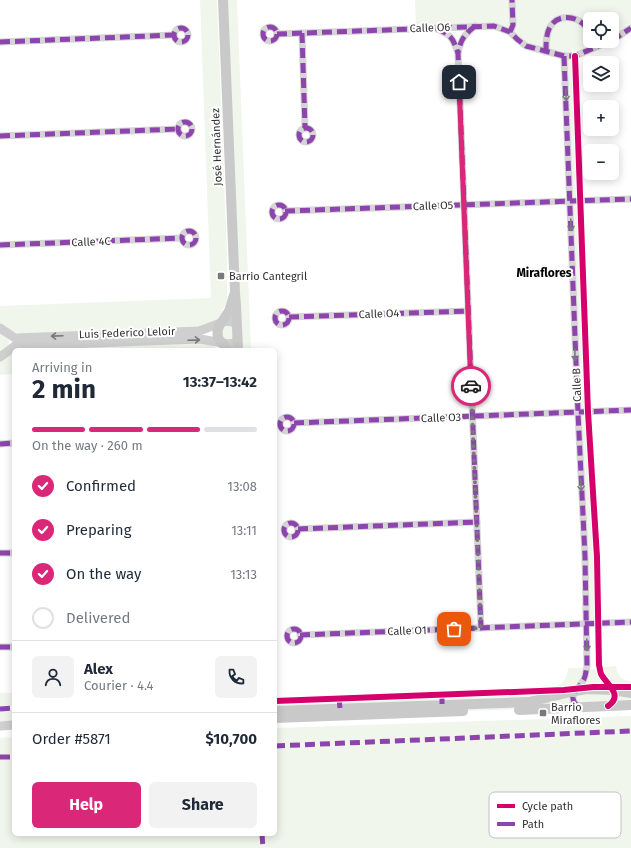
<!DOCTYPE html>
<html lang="en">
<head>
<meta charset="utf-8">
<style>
	:root { --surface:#fff; --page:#f2f2f3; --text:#1f2937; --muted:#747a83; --line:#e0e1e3; --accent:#db2777 }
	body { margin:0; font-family:"Fira Sans",sans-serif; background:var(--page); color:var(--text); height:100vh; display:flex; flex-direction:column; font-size:15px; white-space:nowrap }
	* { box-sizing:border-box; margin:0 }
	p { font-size:13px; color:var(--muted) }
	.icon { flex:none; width:22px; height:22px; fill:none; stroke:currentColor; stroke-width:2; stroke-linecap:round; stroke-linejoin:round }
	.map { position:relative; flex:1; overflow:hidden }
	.side { position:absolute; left:12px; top:348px; width:265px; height:488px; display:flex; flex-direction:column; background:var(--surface); border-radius:6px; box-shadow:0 2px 10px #0003 }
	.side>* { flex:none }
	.fabs { position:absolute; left:583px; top:12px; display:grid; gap:8px }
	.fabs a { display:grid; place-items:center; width:36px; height:36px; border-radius:6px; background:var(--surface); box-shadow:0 2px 10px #0003; font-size:20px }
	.pin { position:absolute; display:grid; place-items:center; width:34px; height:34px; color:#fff; margin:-17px; border-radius:8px; box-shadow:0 2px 6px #0006 }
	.courier { position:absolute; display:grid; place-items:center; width:40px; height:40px; margin:-20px; border:3px solid #db2777; border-radius:50%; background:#fff; color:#222; box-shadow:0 1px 5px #0007 }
	.summary em { font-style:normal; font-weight:700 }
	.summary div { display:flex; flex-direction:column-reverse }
	.summary { display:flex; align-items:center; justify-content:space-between; height:68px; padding:0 20px }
	h1 { font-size:26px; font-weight:700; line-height:30px }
	.bar { display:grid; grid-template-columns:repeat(4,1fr); gap:6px 4px; align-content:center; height:48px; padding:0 20px }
	.bar i { height:5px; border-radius:3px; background:var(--line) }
	.bar .on { background:var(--accent) }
	.bar p { grid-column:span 4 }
	.line { display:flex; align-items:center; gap:10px; padding:0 20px; border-top:1px solid var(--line) }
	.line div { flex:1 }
	.round { display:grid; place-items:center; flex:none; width:42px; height:42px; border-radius:6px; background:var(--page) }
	ol { padding:0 20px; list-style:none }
	li { display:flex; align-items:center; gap:12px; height:44px }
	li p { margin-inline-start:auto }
	li .icon { padding:4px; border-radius:50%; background:var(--accent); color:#fff; stroke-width:4 }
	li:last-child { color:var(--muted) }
	li i { width:22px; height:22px; border:2px solid var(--line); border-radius:50% }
	.action { display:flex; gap:8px; margin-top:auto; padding:8px 20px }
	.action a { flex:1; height:46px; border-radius:6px; background:var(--accent); color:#fff; font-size:16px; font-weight:700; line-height:46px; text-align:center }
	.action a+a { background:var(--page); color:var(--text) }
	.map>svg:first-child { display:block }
</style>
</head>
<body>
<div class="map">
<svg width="631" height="848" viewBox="0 0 631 848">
	<rect width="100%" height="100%" fill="#fff"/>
	<g fill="#f1f6ed">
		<polygon points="200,0 217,0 227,255 227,301 220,316 216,320 200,328 22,334 14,332 0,324 0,306 211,298"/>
		<polygon points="223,0 237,0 251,350 228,350 220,341 232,303"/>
		<polygon points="415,0 631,0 631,28 612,40 612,19 590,19 590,41 610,41 575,56 598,624 586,624 564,56 539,50 494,26 416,29"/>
		<polygon points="0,333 9,338 9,345 0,352"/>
		<polygon points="206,343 213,346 219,350 16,350"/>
		<polygon points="14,351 14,374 0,375 0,361"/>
		<path d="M616 666C617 675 621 680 631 682V705L275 718V697L556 686C565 683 567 677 568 668H584L585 670 601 669 602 667Z"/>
		<polygon points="0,693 14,693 14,706 0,707"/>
		<polygon points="14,710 14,721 0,721 0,711"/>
		<polygon points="631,716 631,848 0,848 0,738 14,737 14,834 275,834 275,728"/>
	</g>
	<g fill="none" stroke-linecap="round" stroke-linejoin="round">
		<g stroke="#d5d5d5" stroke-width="7">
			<path d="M475 26C464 35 461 39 458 53L481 628"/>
			<circle cx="270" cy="34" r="7"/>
			<circle cx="181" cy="35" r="7"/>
			<path d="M437 29C451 35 453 38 458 53"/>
			<polyline points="510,32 513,25 512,0"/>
			<polyline points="302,33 305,128"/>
			<polyline points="277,34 494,26 510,32 517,39 526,46 564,56 575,56 610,41"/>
			<polyline points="612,40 619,36 631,28"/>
			<polyline points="0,42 174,35"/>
			<path d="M546 52C546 43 546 34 550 27 557 14 576 15 585 26 587 29 589 33 590 37"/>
			<path d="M564 56 578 413 585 556 587 666C586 670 586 675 584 679 579 689 565 697 579 707"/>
			<path d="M575 56 588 412 597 557 599 665C600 669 600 672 602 675 607 685 623 696 608 706"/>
			<circle cx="185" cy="129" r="7"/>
			<circle cx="306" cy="135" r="7"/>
			<polyline points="0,136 178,129"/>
			<circle cx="279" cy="212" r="7"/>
			<polyline points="285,211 631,199"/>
			<circle cx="189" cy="238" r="7"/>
			<polyline points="0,245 182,238"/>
			<circle cx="282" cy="318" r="7"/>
			<polyline points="289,317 468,311"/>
			<circle cx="287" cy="424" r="7"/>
			<polyline points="294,423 631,410"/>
			<polyline points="0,444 14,443"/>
			<circle cx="291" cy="530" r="7"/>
			<polyline points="298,529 477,522"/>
			<polyline points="0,553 14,553"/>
			<circle cx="294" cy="636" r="7"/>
			<polyline points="300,635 631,622"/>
			<polyline points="0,647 14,647"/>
		</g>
		<g stroke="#cfcfcf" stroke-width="9">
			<polyline points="0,328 15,338 199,331 226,321 232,322 237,325"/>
			<polyline points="0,357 15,346 200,339 229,344 234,343 238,339"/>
			<polyline points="0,726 14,725"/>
		</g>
		<g stroke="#c9c9c9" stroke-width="10">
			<polyline points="223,0 235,293 236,305 238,350"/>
			<path d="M228 350C225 346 220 342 218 337 215 327 225 319 229 311 231 306 232 301 234 295"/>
			<polyline points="519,710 631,705"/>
			<polyline points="275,711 529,702 575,691 587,689 613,690 631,693"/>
			<polyline points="275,718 463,711"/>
		</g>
		<g stroke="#8e44ad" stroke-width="5" stroke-dasharray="10 5" stroke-linecap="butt">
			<path d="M475 26C464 35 461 39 458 53L481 628"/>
			<circle cx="270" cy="34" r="7"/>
			<circle cx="181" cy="35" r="7"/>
			<path d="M437 29C451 35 453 38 458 53"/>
			<polyline points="510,32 513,25 512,0"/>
			<polyline points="302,33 305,128"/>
			<polyline points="277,34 494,26 510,32 517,39 526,46 564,56 575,56 610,41"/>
			<polyline points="612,40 619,36 631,28"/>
			<polyline points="0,42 174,35"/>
			<path d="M546 52C546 43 546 34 550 27 557 14 576 15 585 26 587 29 589 33 590 37"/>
			<path d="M564 56 578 413 585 556 587 666C586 670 586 675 584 679 579 689 565 697 579 707"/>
			<circle cx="185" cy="129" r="7"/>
			<circle cx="306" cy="135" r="7"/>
			<polyline points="0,136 178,129"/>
			<circle cx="279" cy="212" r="7"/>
			<polyline points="285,211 631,199"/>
			<circle cx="189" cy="238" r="7"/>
			<polyline points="0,245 182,238"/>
			<circle cx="282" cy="318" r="7"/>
			<polyline points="289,317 468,311"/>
			<circle cx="287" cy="424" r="7"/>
			<polyline points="294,423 631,410"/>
			<polyline points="0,444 14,443"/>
			<circle cx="291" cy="530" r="7"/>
			<polyline points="298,529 477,522"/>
			<polyline points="0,553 14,553"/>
			<circle cx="294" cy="636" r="7"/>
			<polyline points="300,635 631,622"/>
			<polyline points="0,647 14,647"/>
			<polyline points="442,694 442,705"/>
			<polyline points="339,698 340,708"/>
			<polyline points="0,709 14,708"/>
			<polyline points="275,746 631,731"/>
			<polyline points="0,757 14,757"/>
			<polyline points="262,834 263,848"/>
		</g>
		<g stroke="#fff" stroke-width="8">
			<g id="cycleway">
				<path d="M575 56 588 412 597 557 599 665C600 668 600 672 601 674 607 685 624 695 608 706"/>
				<polyline points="275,701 564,690 593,687 631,687"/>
			</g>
		</g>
		<use href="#cycleway" stroke="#d6006c" stroke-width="6"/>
	</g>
	<defs><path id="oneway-shaft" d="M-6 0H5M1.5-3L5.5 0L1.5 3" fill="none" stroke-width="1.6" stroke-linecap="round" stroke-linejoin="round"/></defs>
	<g stroke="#7b7b7b">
		<use href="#oneway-shaft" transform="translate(566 95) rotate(87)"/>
		<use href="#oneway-shaft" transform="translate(571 225) rotate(88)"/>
		<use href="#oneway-shaft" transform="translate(575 355) rotate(88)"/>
		<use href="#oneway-shaft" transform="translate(581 485) rotate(87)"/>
		<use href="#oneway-shaft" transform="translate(587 645) rotate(88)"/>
	</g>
	<g stroke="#787878">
		<use href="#oneway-shaft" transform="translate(57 336) rotate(178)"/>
		<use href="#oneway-shaft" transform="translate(194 340) rotate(-2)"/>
	</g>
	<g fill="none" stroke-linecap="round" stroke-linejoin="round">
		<polyline stroke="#797979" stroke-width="4" stroke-dasharray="0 7.2" points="454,629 481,628 471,386"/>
		<polyline stroke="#db2777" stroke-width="5" points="459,82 471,386"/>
	</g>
	<g fill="#797979" stroke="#fff" stroke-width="1.5">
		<rect x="217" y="272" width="8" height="8" rx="2"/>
		<rect x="539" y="709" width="8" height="8" rx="2"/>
	</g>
	<g text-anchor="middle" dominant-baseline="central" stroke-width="4" stroke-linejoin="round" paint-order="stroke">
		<g font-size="11" fill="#313131" stroke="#fff">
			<text transform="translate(430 28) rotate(-2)">Calle O6</text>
			<text transform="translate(217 147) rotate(-92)">José Hernández</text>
			<text transform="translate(433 206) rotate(-2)">Calle O5</text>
			<text transform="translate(91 242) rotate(-2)">Calle 4C</text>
			<text transform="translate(379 314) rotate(-2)">Calle O4</text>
			<text transform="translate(127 333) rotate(-2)">Luis Federico Leloir</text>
			<text transform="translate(577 385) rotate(-92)">Calle B</text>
			<text transform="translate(441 418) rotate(-2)">Calle O3</text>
			<text transform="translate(407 631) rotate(-2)">Calle O1</text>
		</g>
		<g font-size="11" fill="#313131" stroke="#fff" text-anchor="start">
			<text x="229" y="276">Barrio Cantegril</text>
			<text x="551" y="707">Barrio<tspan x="551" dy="13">Miraflores</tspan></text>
		</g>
		<g font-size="12" font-weight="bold" fill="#000" stroke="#fff">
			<text x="544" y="273">Miraflores</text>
		</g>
	</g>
	<rect x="489" y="792" width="132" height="46" rx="6" fill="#fff" stroke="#c1c1c1" stroke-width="1"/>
	<rect x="497" y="804" width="18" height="4" fill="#d6006c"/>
	<rect x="497" y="822" width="18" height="4" fill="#8e44ad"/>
	<g font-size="11" fill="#313131">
		<text x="522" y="810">Cycle path</text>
		<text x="522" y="828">Path</text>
	</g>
</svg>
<div class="fabs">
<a><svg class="icon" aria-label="locate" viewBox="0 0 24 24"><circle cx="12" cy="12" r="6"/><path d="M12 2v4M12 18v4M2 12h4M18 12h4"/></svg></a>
<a><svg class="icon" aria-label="layers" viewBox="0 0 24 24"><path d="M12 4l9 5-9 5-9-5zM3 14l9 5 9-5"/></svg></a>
<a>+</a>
<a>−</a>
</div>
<div class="pin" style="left:454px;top:629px;background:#ea580c"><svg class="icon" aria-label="bag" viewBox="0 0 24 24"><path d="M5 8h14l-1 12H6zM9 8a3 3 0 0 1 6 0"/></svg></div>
<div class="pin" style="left:459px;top:82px;background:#1f2937"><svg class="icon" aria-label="home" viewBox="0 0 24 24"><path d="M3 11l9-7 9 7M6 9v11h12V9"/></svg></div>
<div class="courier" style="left:471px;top:386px"><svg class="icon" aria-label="car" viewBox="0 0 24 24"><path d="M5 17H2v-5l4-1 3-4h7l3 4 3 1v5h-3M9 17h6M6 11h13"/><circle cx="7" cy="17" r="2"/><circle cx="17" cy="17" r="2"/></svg></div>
<section class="side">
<div class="summary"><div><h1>2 min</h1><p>Arriving in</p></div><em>13:37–13:42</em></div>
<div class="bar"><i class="on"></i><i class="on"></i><i class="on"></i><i></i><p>On the way · 260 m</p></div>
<ol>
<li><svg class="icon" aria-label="check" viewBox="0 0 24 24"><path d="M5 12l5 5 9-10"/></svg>Confirmed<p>13:08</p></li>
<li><svg class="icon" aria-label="check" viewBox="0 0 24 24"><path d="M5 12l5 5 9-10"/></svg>Preparing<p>13:11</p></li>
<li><svg class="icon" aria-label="check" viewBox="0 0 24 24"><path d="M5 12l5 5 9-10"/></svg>On the way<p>13:13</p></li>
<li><i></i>Delivered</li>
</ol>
<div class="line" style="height:72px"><a class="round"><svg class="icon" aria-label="person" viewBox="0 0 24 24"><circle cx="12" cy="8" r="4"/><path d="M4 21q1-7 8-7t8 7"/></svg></a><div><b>Alex</b><p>Courier · 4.4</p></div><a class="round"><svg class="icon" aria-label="phone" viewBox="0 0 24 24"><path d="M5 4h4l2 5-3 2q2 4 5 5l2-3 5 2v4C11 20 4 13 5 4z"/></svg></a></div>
<div class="line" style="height:52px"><div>Order #5871</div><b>$10,700</b></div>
<div class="action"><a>Help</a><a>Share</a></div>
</section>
</div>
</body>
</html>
